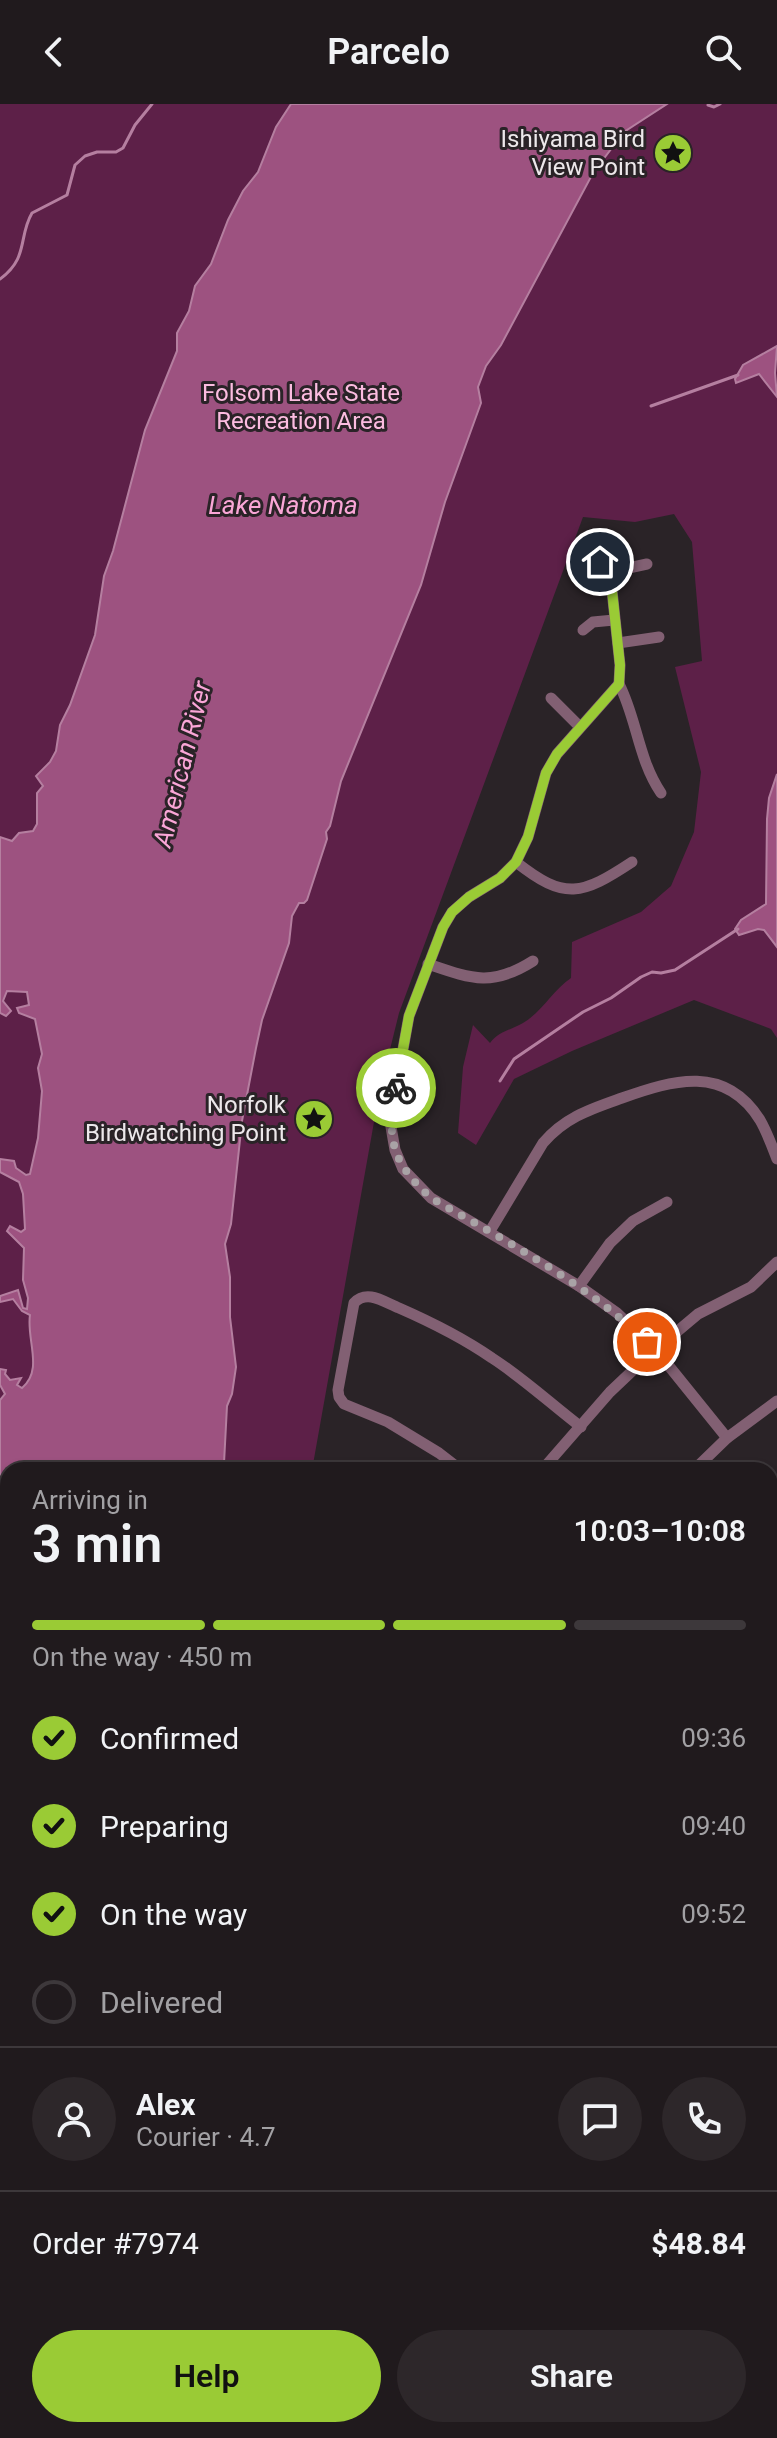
<!DOCTYPE html>
<html lang="en">
<head>
<meta charset="utf-8">
<style>
	:root { --surface:#201a1d; --page:#2d272a; --text:#f1f3f6; --muted:#a2a1a4; --line:#3d383b; --accent:#9acb35 }
	body { margin:0; font-family:Roboto,sans-serif; background:var(--page); color:var(--text); height:100vh; display:flex; flex-direction:column; font-size:30px; white-space:nowrap }
	* { box-sizing:border-box; margin:0 }
	p { font-size:26px; color:var(--muted) }
	.icon { flex:none; width:44px; height:44px; fill:none; stroke:currentColor; stroke-width:2; stroke-linecap:round; stroke-linejoin:round }
	.map { position:relative; flex:1; overflow:hidden }
	.side { position:absolute; left:0px; top:1358px; width:778px; height:976px; display:flex; flex-direction:column; background:var(--surface); border-radius:24px 24px 0 0; box-shadow:0 2px 6px #0004,0 0 0 2px var(--line) }
	.side>* { flex:none }
	.pin { position:absolute; display:grid; place-items:center; width:68px; height:68px; color:#fff; margin:-34px; border:4px solid #fff; border-radius:50%; box-shadow:0 2px 8px #0007 }
	.courier { position:absolute; display:grid; place-items:center; width:80px; height:80px; margin:-40px; border:6px solid #9acb35; border-radius:50%; background:#fff; color:#222; box-shadow:0 2px 10px #0007 }
	.summary em { font-style:normal; font-weight:600 }
	.summary div { display:flex; flex-direction:column-reverse }
	.summary { display:flex; align-items:center; justify-content:space-between; height:136px; padding:0 32px }
	h1 { font-size:52px; font-weight:600; line-height:60px }
	.bar { display:grid; grid-template-columns:repeat(4,1fr); gap:12px 8px; align-content:center; height:96px; padding:0 32px }
	.bar i { height:10px; border-radius:6px; background:var(--line) }
	.bar .selected { background:var(--accent) }
	.bar p { grid-column:span 4 }
	.line { display:flex; align-items:center; gap:20px; padding:0 32px; border-top:2px solid var(--line) }
	.line div { flex:1 }
	.round { display:grid; place-items:center; flex:none; width:84px; height:84px; border-radius:42px; background:var(--page) }
	ol { padding:0 32px; list-style:none }
	li { display:flex; align-items:center; gap:24px; height:88px }
	li p { margin-inline-start:auto }
	li .icon { padding:8px; border-radius:50%; background:var(--accent); color:#111; stroke-width:4 }
	li:last-child { color:var(--muted) }
	li i { width:44px; height:44px; border:4px solid var(--line); border-radius:50% }
	.primary-button { display:flex; gap:16px; margin-top:auto; padding:16px 32px }
	.primary-button a { flex:1; height:92px; border-radius:48px; background:var(--accent); color:#111; font-size:32px; font-weight:600; line-height:92px; text-align:center }
	.primary-button a+a { background:var(--page); color:var(--text) }
	header { display:flex; justify-content:space-between; align-items:center; height:104px; padding:0 32px; background:var(--surface); font-size:36px; font-weight:600 }
	.map>svg:first-child { display:block }
</style>
</head>
<body>
<header><svg class="icon" aria-label="back" viewBox="0 0 24 24"><path d="M15 5l-7 7 7 7"/></svg>Parcelo<svg class="icon" aria-label="search" viewBox="0 0 24 24"><circle cx="10" cy="10" r="6"/><path d="M15 15l6 6"/></svg></header>
<div class="map">
<svg width="777" height="2334" viewBox="0 0 777 2334">
	<rect width="100%" height="100%" fill="#2a2327"/>
	<path fill="#5d2048" d="M0 0H777V934L771 925 694 896 572 947 514 975 476 1041 458 1029 463 963 473 921 490 939C499 927 511 926 523 919 543 907 553 886 571 874L572 838 641 808 671 782 694 728 701 668 675 563 702 557 692 438 674 410 635 418 583 413 399 909 379 990 312 1366H8V2122L0 2124Z"/>
	<g fill="#9d5280" stroke="#b57fa0" stroke-width="2">
		<path d="M291 0H667L624 28 593 69 501 241 486 262 478 283 481 299 445 398 421 481 341 677 330 722 326 728 327 735 307 796 304 799H299L292 812 289 839 262 916 256 944 242 1017 231 1120 225 1140 230 1173V1213L236 1263 232 1290 227 1302 224 1359 218 1366H8V1640L0 1649V1296L5 1290 0 1281V1265L6 1266 5 1270 10 1276 21 1274 17 1281 22 1284C44 1266 26 1235 30 1211L22 1207 13 1195 0 1198V1192L18 1186 23 1204 27 1205 28 1194 23 1176 24 1144 7 1127 10 1122 21 1128 25 1125 23 1090 19 1078 0 1068V1055L14 1057 16 1064 26 1071 30 1070 38 1034 42 987 38 964 42 950 35 915 19 909 17 904 29 901 27 888 7 887 3 897 11 907 6 912 0 909V733L12 737 19 729 33 727 37 720V689L43 682 36 672 50 658 56 647 60 621 70 601 95 531 104 472 113 447 145 326 177 247V229L189 207 195 182 211 160 228 116 243 87 258 68 276 23Z"/>
		<polygon points="777,242 775,269 777,293 759,270 736,279 735,275 743,261"/>
		<polygon points="777,670 777,843 764,826 758,825 739,831 735,825 741,816 766,800 767,715 769,694"/>
	</g>
	<g fill="none" stroke-linecap="round" stroke-linejoin="round">
		<g stroke="#b57fa0" stroke-width="3">
			<polyline points="708,1 714,3 720,0"/>
			<path d="M0 175C29 154 18 133 32 109L67 91 75 61 85 52 97 48H116L123 44 135 21 152 0"/>
			<polyline points="651,302 738,271"/>
			<polyline points="500,977 514,955 583,908 611,894 641,873 652,868 661,869 675,866 738,825"/>
			<polyline points="0,1823 8,1806"/>
			<polyline points="87,2326 87,2334"/>
		</g>
		<g stroke="#826073" stroke-width="11">
			<polyline points="600,458 610,468 620,561 619,580"/>
			<polyline points="610,468 647,460"/>
			<polyline points="583,526 593,518 614,516"/>
			<polyline points="618,539 659,533"/>
			<polyline points="619,580 557,650 546,669 528,733 516,758 500,774 469,793 452,808 443,823 409,912 390,1017 395,1046 403,1065 431,1094 579,1182 617,1209 656,1246 727,1334"/>
			<path d="M619 580C637 615 638 655 661 689"/>
			<polyline points="551,594 579,622"/>
			<path d="M516 758C565 797 582 791 632 758"/>
			<path d="M428 860C472 875 492 883 533 857"/>
			<path d="M490 1127 543 1039C565 1013 591 1005 622 994 673 976 725 960 760 1016 767 1028 772 1042 777 1055"/>
			<polyline points="579,1182 610,1139 633,1117 667,1098"/>
			<path d="M461 1366 439 1349 388 1318 344 1300 339 1293 338 1286 354 1199C367 1185 384 1198 399 1204 431 1218 463 1234 492 1254 523 1274 551 1300 581 1323"/>
			<polyline points="542,1366 610,1288 648,1252 698,1210 751,1183 777,1158"/>
			<polyline points="694,1366 727,1334 777,1297"/>
			<polyline points="773,1612 777,1647"/>
			<polyline points="770,1808 777,1804"/>
			<polyline points="770,1923 777,1920"/>
			<polyline points="241,2326 250,2334"/>
			<polyline points="367,2326 372,2334"/>
			<polyline points="284,2334 290,2326"/>
		</g>
		<g stroke="#df99c2" stroke-width="14">
			<polyline points="770,1998 777,1995"/>
			<polyline points="770,2015 777,2012"/>
			<polyline points="0,2142 8,2139"/>
			<polyline points="0,2159 8,2157"/>
			<polyline points="770,2290 777,2293"/>
		</g>
	</g>
	<g fill="none" stroke-linecap="round" stroke-linejoin="round">
		<path stroke="#a9a3a6" stroke-width="8" stroke-dasharray="0 14.4" d="M396 984C386 1036 392 1058 431 1094 506 1137 584 1178 647 1238"/>
		<polyline stroke="#9acb35" stroke-width="10" points="396,984 409,912 443,823 452,808 469,793 500,774 516,758 528,733 546,669 557,650 619,580 620,561 610,468 600,458"/>
	</g>
	<defs>
		<g id="sight-disc" transform="scale(2)"><circle r="9.5" fill="#9acb35" stroke="#2a2327"/><path d="M0-6L1.8-2.2L6-1.7L2.9 1.2L3.7 5.4L0 3.3L-3.7 5.4L-2.9 1.2L-6-1.7L-1.8-2.2Z" fill="#111"/></g>
	</defs>
	<g fill-rule="evenodd">
		<use href="#sight-disc" x="673" y="49"/>
		<use href="#sight-disc" x="314" y="1015"/>
	</g>
	<g text-anchor="middle" dominant-baseline="central" stroke-width="6" stroke-linejoin="round" paint-order="stroke">
		<g font-size="24" fill="#ede8eb" stroke="#2a2327" text-anchor="end">
			<text x="645" y="35">Ishiyama Bird<tspan x="645" dy="28">View Point</tspan></text>
			<text x="286" y="1001">Norfolk<tspan x="286" dy="28">Birdwatching Point</tspan></text>
		</g>
		<g font-size="24" fill="#fcbce0" stroke="#2a2327">
			<text x="301" y="289">Folsom Lake State<tspan x="301" dy="28">Recreation Area</tspan></text>
		</g>
		<g font-size="26" font-style="italic" fill="#faa6d7" stroke="#2a2327">
			<text x="283" y="401">Lake Natoma</text>
			<text transform="translate(182 660) rotate(-76)">American River</text>
		</g>
	</g>
</svg>
<div class="pin" style="left:647px;top:1238px;background:#ea580c"><svg class="icon" aria-label="bag" viewBox="0 0 24 24"><path d="M5 8h14l-1 12H6zM9 8a3 3 0 0 1 6 0"/></svg></div>
<div class="pin" style="left:600px;top:458px;background:#1f2937"><svg class="icon" aria-label="home" viewBox="0 0 24 24"><path d="M3 11l9-7 9 7M6 9v11h12V9"/></svg></div>
<div class="courier" style="left:396px;top:984px"><svg class="icon" aria-label="bike" viewBox="0 0 24 24"><circle cx="6" cy="16" r="4"/><circle cx="18" cy="16" r="4"/><path d="M6 16l4-8h5l3 8M10 8l3 8H6M13 5h3"/></svg></div>
<section class="side">
<div class="summary"><div><h1>3 min</h1><p>Arriving in</p></div><em>10:03–10:08</em></div>
<div class="bar"><i class="selected"></i><i class="selected"></i><i class="selected"></i><i></i><p>On the way · 450 m</p></div>
<ol>
<li><svg class="icon" aria-label="check" viewBox="0 0 24 24"><path d="M5 12l5 5 9-10"/></svg>Confirmed<p>09:36</p></li>
<li><svg class="icon" aria-label="check" viewBox="0 0 24 24"><path d="M5 12l5 5 9-10"/></svg>Preparing<p>09:40</p></li>
<li><svg class="icon" aria-label="check" viewBox="0 0 24 24"><path d="M5 12l5 5 9-10"/></svg>On the way<p>09:52</p></li>
<li><i></i>Delivered</li>
</ol>
<div class="line" style="height:144px"><a class="round"><svg class="icon" aria-label="person" viewBox="0 0 24 24"><circle cx="12" cy="8" r="4"/><path d="M4 21q1-7 8-7t8 7"/></svg></a><div><b>Alex</b><p>Courier · 4.7</p></div><a class="round"><svg class="icon" aria-label="chat" viewBox="0 0 24 24"><path d="M4 5h16v11H9l-5 4z"/></svg></a><a class="round"><svg class="icon" aria-label="phone" viewBox="0 0 24 24"><path d="M5 4h4l2 5-3 2q2 4 5 5l2-3 5 2v4C11 20 4 13 5 4z"/></svg></a></div>
<div class="line" style="height:104px"><div>Order #7974</div><b>$48.84</b></div>
<div class="primary-button"><a>Help</a><a>Share</a></div>
</section>
</div>
</body>
</html>
